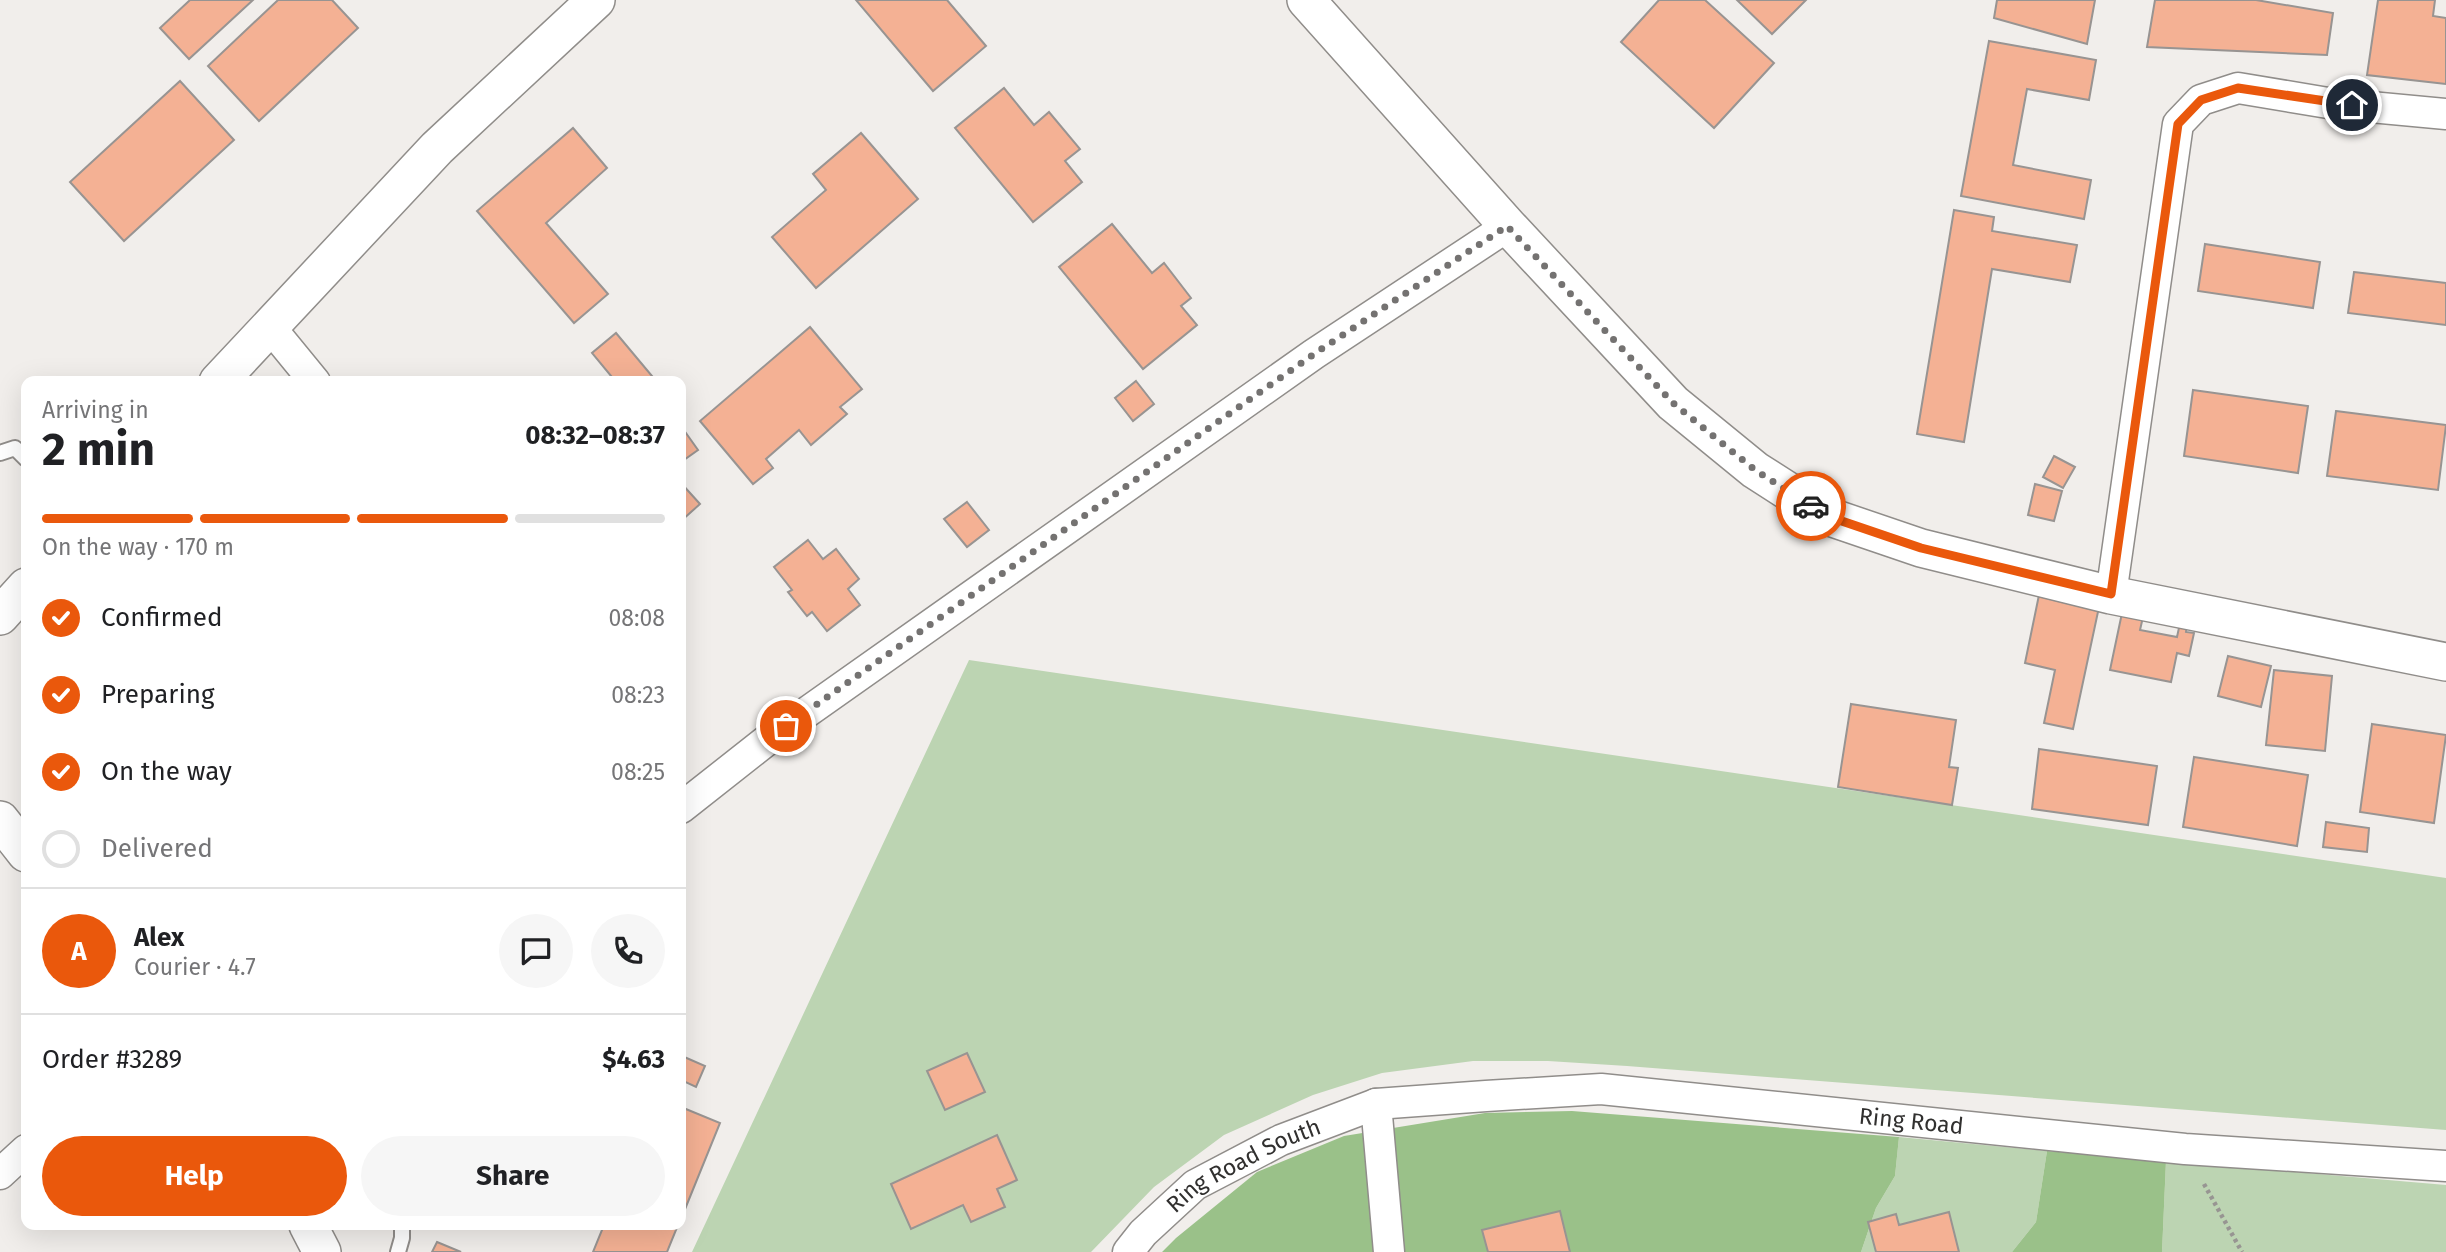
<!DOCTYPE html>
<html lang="en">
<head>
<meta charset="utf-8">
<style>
	:root { --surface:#fff; --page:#f6f6f6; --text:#202124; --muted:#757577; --line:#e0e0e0; --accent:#ea580c }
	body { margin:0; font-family:"Fira Sans",sans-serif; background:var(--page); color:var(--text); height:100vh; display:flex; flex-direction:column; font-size:26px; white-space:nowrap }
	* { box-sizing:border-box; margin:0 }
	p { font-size:23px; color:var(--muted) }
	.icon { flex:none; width:38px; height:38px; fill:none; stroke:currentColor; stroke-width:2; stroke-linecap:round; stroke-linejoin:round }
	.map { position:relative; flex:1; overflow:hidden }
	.sheet { position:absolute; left:21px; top:376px; width:665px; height:854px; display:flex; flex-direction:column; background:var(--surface); border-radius:14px; box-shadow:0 7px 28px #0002 }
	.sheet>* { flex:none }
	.pin { position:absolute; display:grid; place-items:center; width:60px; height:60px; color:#fff; margin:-30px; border:4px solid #fff; border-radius:50%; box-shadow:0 2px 7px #0007 }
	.courier { position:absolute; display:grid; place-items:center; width:70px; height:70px; margin:-35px; border:5px solid #ea580c; border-radius:50%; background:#fff; color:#222; box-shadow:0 2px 9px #0007 }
	.overview em { font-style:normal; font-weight:700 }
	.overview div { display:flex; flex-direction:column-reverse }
	.overview { display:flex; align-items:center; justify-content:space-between; height:119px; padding:0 21px }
	h1 { font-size:46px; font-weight:700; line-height:52px }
	.bar { display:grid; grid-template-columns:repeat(4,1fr); gap:10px 7px; align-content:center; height:84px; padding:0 21px }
	.bar i { height:9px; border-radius:5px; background:var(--line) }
	.bar .active { background:var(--accent) }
	.bar p { grid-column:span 4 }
	.line { display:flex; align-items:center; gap:18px; padding:0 21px; border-top:2px solid var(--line) }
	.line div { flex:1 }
	.round { display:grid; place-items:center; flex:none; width:74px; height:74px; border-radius:37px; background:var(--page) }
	ol { padding:0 21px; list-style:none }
	li { display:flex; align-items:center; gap:21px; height:77px }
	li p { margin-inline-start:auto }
	li .icon { padding:7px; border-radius:50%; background:var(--accent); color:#fff; stroke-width:4 }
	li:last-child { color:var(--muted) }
	li i { width:38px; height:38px; border:4px solid var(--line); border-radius:50% }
	.button { display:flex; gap:14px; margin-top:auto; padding:14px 21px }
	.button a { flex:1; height:80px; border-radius:42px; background:var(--accent); color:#fff; font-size:28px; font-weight:700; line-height:80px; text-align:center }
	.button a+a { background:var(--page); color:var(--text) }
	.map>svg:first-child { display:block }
</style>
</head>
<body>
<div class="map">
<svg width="2446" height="1252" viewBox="0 0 2446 1252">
	<rect width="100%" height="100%" fill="#f1eeeb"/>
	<g fill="#bcd4b2">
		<polygon points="969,660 2446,878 2446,1130 1627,1066 1548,1061 1473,1061 1382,1073 1313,1095 1224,1135 1154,1187 1091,1252 692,1252"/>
		<polygon points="1899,1137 2047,1151 2036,1222 2012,1252 1861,1252 1876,1208 1895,1176"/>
		<polygon points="2166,1161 2446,1185 2446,1252 2162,1252"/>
	</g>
	<g fill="#9ac189">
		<polygon points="1572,1111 1899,1137 1895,1176 1876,1208 1861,1252 1162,1252 1176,1238 1257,1172 1344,1136 1485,1113"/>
		<polygon points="2047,1151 2166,1161 2162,1252 2012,1252 2036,1222"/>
	</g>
	<g fill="#f4b194" stroke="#989492" stroke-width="2">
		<polygon points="190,0 253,0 189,59 160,28"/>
		<polygon points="278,0 332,0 358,28 259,121 208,66"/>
		<polygon points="856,0 947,0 986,46 933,91"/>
		<polygon points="1659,0 1705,0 1774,63 1714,128 1621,42"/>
		<polygon points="1737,0 1806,0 1772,34"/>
		<polygon points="1997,0 2095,0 2087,44 1994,18"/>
		<polygon points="2155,0 2256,0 2333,13 2327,55 2147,47"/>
		<polygon points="2378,0 2435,0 2433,16 2446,18 2446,84 2367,75"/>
		<polygon points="1989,41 2096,60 2089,100 2027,89 2013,165 2091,180 2084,219 1961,196"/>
		<polygon points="180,81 234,140 124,241 70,182"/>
		<polygon points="1004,88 1034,125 1049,112 1080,149 1065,161 1082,182 1033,222 955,128"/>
		<polygon points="573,128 607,168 546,223 608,294 574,323 477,211"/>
		<polygon points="861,133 918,199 816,288 772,237 826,190 813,174"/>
		<polygon points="1954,210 1994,217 1992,231 2077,245 2070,282 1992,269 1964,442 1917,434"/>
		<polygon points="1112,224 1152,273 1164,263 1191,298 1181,306 1197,325 1143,369 1059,267"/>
		<polygon points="2205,244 2320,262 2313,308 2198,291"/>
		<polygon points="2354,272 2446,283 2446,325 2348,313"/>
		<polygon points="810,327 862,389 840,407 847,414 811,445 799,430 766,459 773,468 753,484 700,421"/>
		<polygon points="616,333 657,382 616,382 592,353"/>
		<polygon points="1136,381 1154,404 1133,421 1115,398"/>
		<polygon points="2193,390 2308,406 2298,473 2184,456"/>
		<polygon points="2336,411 2446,425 2438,490 2327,476"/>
		<polygon points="681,426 698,450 681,462"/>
		<polygon points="2054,456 2075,467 2063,488 2043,477"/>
		<polygon points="681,483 700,504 681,521"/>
		<polygon points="2035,484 2062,491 2054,521 2028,515"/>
		<polygon points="967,502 989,530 967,547 944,519"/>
		<polygon points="808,540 823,559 836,549 859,579 848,589 860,605 827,631 812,612 807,616 788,592 792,590 774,567"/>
		<polygon points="2039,595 2099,607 2073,729 2044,723 2055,670 2025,663"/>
		<polygon points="2122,613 2143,617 2140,630 2177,637 2180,623 2187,624 2186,632 2194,633 2189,656 2177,653 2171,682 2110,670"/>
		<polygon points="2228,656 2271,666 2261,707 2218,696"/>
		<polygon points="2274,670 2332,676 2325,751 2266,745"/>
		<polygon points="1851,704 1956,720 1949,767 1958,768 1952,805 1838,787"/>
		<polygon points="2372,724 2446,735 2434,823 2360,812"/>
		<polygon points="2039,749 2157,766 2148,825 2032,809"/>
		<polygon points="2194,757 2308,775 2297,846 2183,827"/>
		<polygon points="2326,822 2369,828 2367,852 2323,847"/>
		<polygon points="967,1053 985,1092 945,1110 927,1071"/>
		<polygon points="682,1056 705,1066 696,1087 681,1080"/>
		<polygon points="681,1107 720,1123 681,1219"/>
		<polygon points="997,1135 1017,1180 997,1189 1005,1207 971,1222 963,1205 911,1229 891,1184"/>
		<polygon points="1560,1211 1570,1252 1488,1252 1482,1230"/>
		<polygon points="1949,1212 1959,1252 1876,1252 1868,1222 1896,1214 1899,1225"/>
		<polygon points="604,1225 678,1225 667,1252 593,1252"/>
		<polygon points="437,1242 461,1252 432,1252"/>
	</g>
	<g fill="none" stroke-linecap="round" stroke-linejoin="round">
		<g stroke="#908d8a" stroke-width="18">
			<g id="service">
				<polyline points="0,453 15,448 26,459"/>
				<polyline points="398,1252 402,1238 402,1225"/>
			</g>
		</g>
		<g stroke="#908d8a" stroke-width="33">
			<g id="minor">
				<polyline points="270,327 315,382"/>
				<polyline points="2111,595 2178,124 2201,100 2238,88 2328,103 2446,114"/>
				<polyline points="681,808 766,741 1314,354 1508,226"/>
				<polyline points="1376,1104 1389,1252"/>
				<polyline points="0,1174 26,1150"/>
				<path id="s1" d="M1128 1252 1143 1233 1195 1185 1281 1140 1376 1104 1486 1096 1601 1089 2185 1149 2446 1166"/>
			</g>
		</g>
		<g stroke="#908d8a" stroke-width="40">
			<g id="tertiary">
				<polyline points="1306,0 1508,226 1673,403 1755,470 1827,516 1921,548 2111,595 2446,662"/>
				<polyline points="218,382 437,148 596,0"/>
				<polyline points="0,616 26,587"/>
				<polyline points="0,820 26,853"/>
				<polyline points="308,1225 322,1252"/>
			</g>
		</g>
		<polyline stroke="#979592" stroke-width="4.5" stroke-dasharray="3.5 3.5" stroke-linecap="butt" points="2204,1184 2242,1252"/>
		<use href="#service" stroke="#fff" stroke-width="14"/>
		<use href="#minor" stroke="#fff" stroke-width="30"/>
		<use href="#tertiary" stroke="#fff" stroke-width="37"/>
	</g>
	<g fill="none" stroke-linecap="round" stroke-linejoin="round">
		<polyline stroke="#747271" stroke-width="7" stroke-dasharray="0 12.6" points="786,726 1314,354 1507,226 1673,403 1755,470 1811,506"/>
		<polyline stroke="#ea580c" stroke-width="9" points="1811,506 1827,516 1921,548 2111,594 2178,124 2201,100 2238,88 2352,105"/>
	</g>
	<g text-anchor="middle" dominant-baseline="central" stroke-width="6" stroke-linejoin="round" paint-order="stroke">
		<g font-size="23" fill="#31302f" stroke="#fefcf8">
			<text stroke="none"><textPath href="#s1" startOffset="831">Ring Road</textPath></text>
			<text stroke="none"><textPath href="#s1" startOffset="147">Ring Road South</textPath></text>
		</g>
	</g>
</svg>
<div class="pin" style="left:786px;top:726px;background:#ea580c"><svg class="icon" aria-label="bag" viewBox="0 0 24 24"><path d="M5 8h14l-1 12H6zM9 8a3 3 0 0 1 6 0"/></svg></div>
<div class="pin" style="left:2352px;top:105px;background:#1f2937"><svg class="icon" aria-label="home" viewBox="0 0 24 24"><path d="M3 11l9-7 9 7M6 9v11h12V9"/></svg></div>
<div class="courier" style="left:1811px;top:506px"><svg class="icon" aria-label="car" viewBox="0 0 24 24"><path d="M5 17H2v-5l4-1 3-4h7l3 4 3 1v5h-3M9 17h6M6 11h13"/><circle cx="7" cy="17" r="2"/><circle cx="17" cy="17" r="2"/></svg></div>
<section class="sheet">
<div class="overview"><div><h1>2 min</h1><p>Arriving in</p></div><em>08:32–08:37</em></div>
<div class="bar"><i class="active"></i><i class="active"></i><i class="active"></i><i></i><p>On the way · 170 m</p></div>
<ol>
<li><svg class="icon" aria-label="check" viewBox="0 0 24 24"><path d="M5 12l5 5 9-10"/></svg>Confirmed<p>08:08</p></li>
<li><svg class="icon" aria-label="check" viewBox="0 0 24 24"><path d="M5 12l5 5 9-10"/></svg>Preparing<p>08:23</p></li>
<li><svg class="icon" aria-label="check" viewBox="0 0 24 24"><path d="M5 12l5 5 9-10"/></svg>On the way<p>08:25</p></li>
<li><i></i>Delivered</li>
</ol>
<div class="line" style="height:126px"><b class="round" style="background:var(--accent);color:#fff">A</b><div><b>Alex</b><p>Courier · 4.7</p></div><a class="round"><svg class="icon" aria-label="chat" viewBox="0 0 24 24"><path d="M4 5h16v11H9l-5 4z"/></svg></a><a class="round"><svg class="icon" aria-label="phone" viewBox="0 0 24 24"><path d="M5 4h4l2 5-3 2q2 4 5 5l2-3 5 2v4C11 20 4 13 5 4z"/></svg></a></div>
<div class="line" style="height:91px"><div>Order #3289</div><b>$4.63</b></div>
<div class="button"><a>Help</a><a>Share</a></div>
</section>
</div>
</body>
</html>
